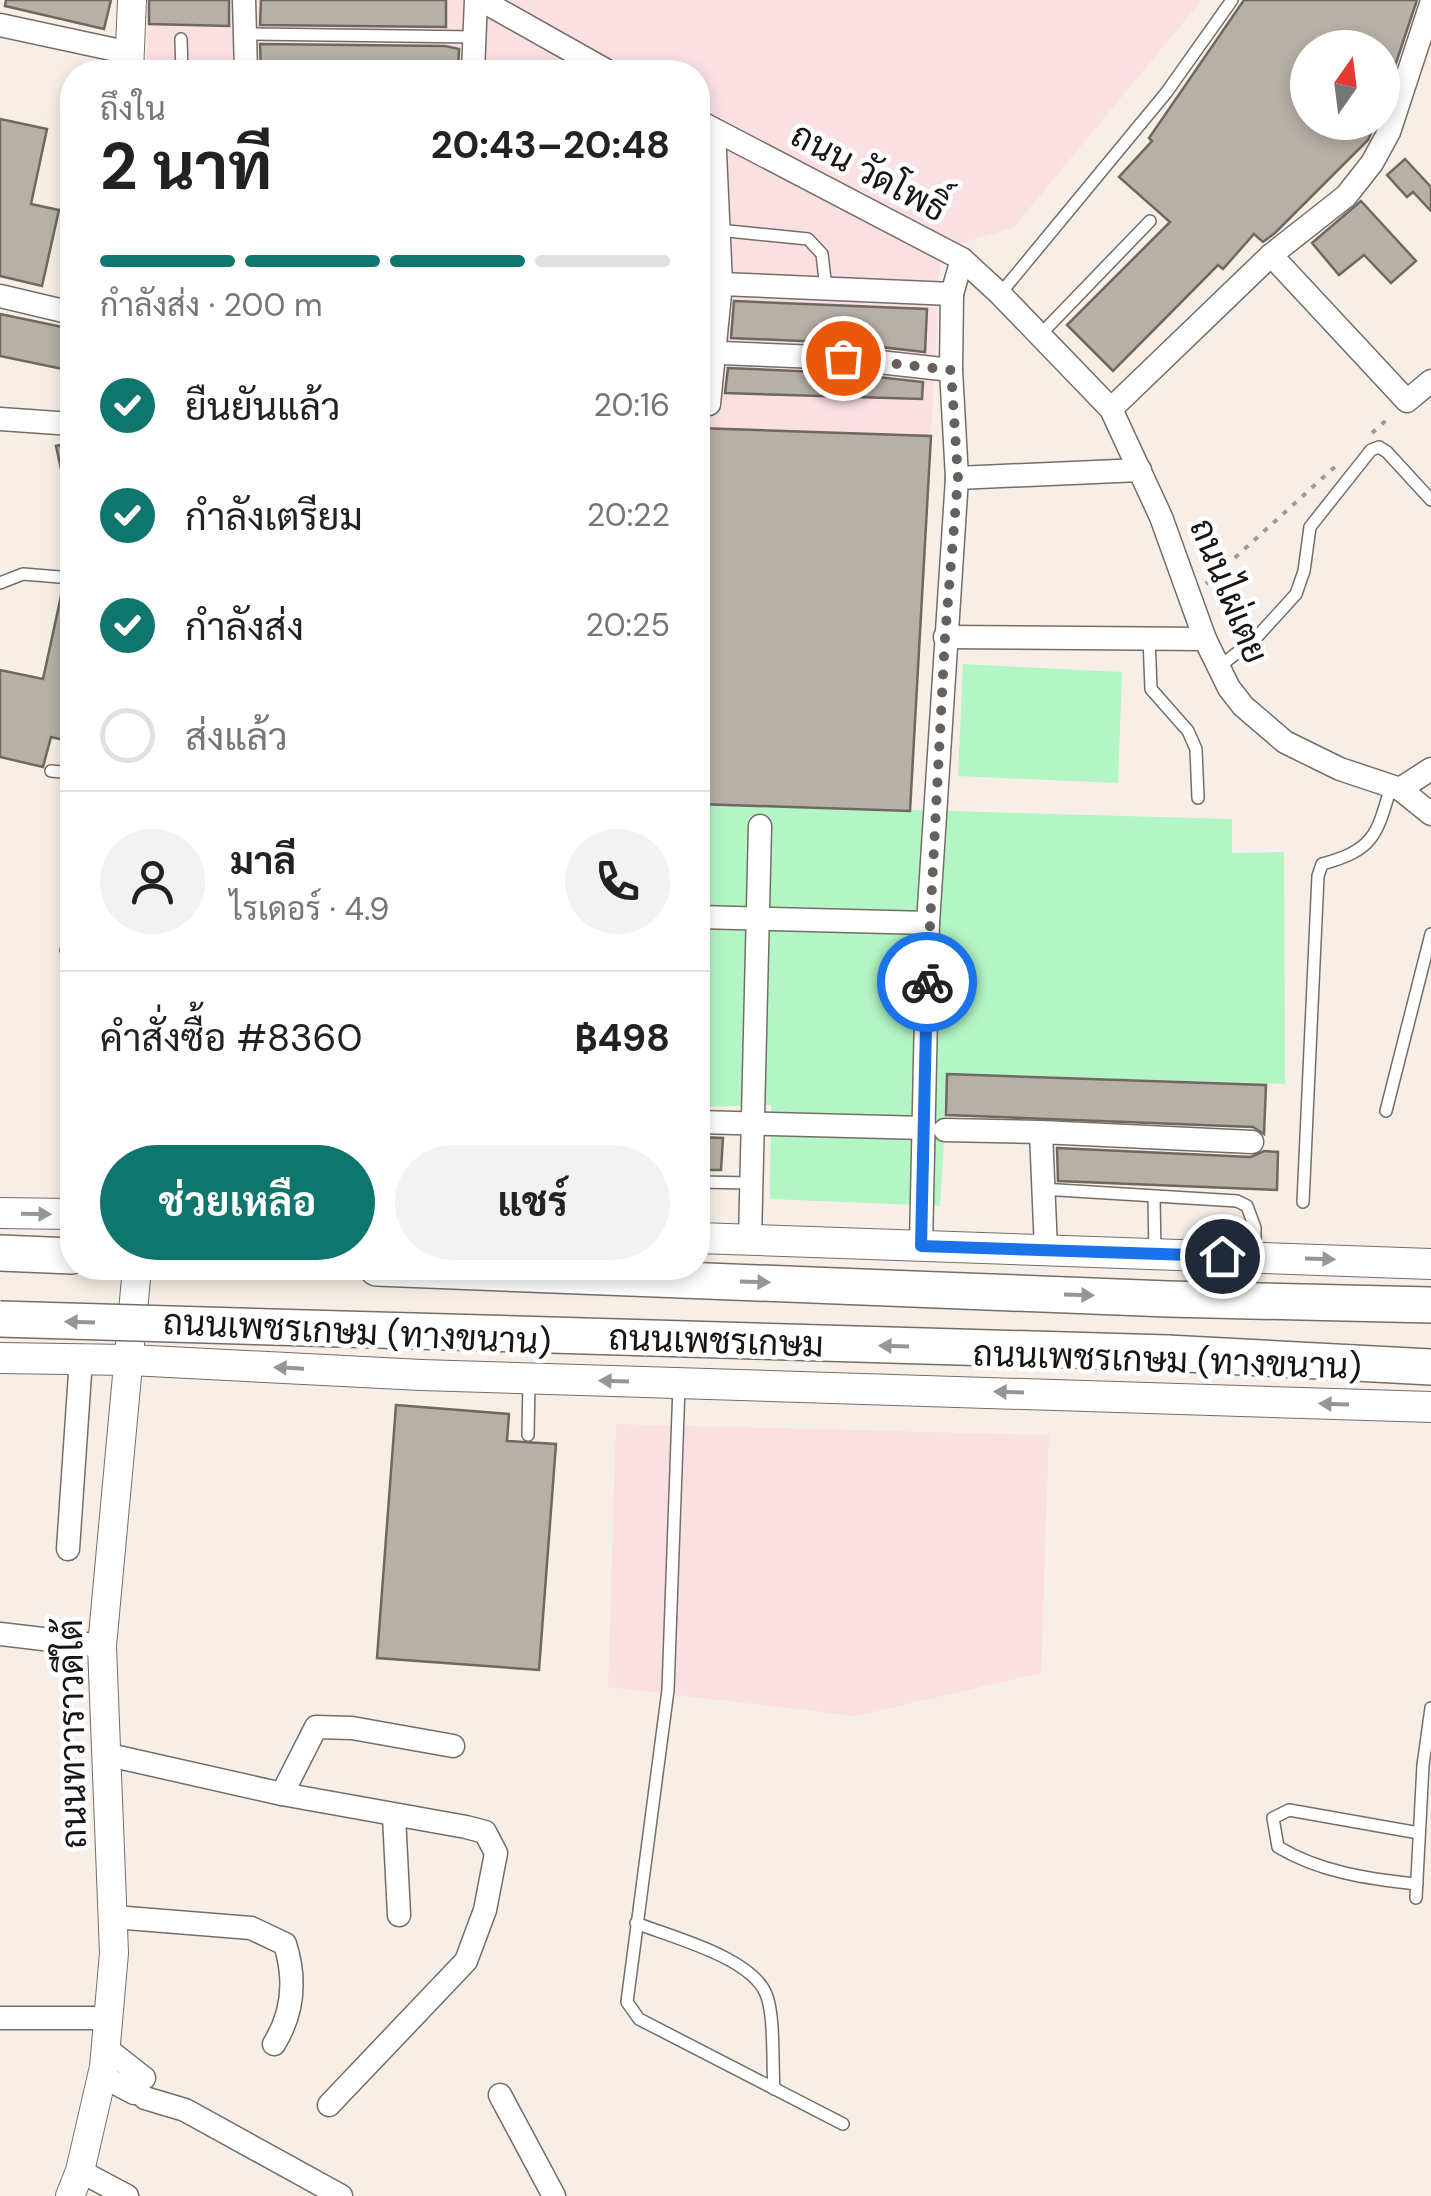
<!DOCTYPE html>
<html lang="th">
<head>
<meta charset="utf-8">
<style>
	:root { --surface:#fff; --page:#f2f2f2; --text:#222; --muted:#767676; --line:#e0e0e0; --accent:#0f766e }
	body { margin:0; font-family:"DM Sans",Sarabun,sans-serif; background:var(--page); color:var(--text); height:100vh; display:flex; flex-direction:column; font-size:38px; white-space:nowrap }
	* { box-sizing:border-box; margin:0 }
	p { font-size:32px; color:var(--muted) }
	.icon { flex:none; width:55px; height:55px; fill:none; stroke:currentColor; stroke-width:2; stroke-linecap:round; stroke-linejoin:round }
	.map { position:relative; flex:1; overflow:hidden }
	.sheet { position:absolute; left:60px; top:60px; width:650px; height:1220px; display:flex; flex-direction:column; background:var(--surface); border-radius:40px; box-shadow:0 5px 15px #0003 }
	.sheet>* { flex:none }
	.needle { width:65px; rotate:14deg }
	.buttons { position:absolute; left:1290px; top:30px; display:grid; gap:20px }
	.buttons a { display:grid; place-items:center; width:110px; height:110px; border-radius:50%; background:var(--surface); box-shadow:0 5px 15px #0003; font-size:50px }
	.pin { position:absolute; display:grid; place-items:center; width:85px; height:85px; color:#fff; margin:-42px; border:5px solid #fff; border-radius:50%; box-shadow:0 2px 10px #0007 }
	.courier { position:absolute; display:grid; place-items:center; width:100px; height:100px; margin:-50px; border:8px solid #1a73e8; border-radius:50%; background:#fff; color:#222; box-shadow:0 2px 12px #0007 }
	.summary em { font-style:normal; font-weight:700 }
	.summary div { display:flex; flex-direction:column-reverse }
	.summary { display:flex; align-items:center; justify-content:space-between; height:170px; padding:0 40px }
	h1 { font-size:65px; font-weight:700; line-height:75px }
	.bar { display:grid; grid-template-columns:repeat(4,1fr); gap:15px 10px; align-content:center; height:120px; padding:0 40px }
	.bar i { height:12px; border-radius:8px; background:var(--line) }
	.bar .current { background:var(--accent) }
	.bar p { grid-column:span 4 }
	.line { display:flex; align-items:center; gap:25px; padding:0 40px; border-top:2px solid var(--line) }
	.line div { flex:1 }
	.round { display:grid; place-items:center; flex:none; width:105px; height:105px; border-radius:52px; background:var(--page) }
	ol { padding:0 40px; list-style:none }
	li { display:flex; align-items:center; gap:30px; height:110px }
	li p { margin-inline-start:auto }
	li .icon { padding:10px; border-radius:50%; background:var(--accent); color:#fff; stroke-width:4 }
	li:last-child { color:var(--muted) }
	li i { width:55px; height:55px; border:5px solid var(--line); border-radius:50% }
	.button { display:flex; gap:20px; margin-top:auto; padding:20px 40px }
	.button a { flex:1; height:115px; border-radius:60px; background:var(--accent); color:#fff; font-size:40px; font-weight:700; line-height:115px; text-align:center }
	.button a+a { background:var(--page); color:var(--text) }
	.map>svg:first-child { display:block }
</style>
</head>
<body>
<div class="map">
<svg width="1431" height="2196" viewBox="0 0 1431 2196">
	<rect width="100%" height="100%" fill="#f7efe7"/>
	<g fill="#fadfe3">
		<polygon points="149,0 1202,0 1014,227 941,250 910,811 698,804 698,72 146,72"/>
		<polygon points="616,1424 1049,1435 1041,1673 856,1716 608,1687"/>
	</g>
	<g fill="#b3f5c5">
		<polygon points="963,664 1122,672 1118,783 958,776"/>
		<polygon points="698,804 1232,819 1232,853 1284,852 1285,1084 948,1074 940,1206 770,1199 771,1105 698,1107"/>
	</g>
	<g fill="#b7b0a8" stroke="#6e6860" stroke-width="2.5">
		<polygon points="6,0 111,0 104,29 5,6"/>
		<polygon points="149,0 229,0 229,26 149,24"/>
		<polygon points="261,0 446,0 446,27 260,25"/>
		<polygon points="1244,0 1417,0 1385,96 1382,48 1308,48 1308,122 1376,122 1368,140 1275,233 1263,242 1254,234 1223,269 1218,265 1113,371 1067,325 1170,222 1119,177 1152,141 1149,138"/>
		<polygon points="260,44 445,46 459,49 458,72 261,72"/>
		<polygon points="0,119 47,129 31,204 59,210 42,286 0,276"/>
		<polygon points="1405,159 1431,187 1431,211 1413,192 1407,197 1387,175"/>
		<polygon points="1361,201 1416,261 1391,283 1364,255 1339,275 1312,243"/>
		<polygon points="734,301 927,309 925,352 845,343 731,338"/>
		<polygon points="0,314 72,329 72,371 0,356"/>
		<polygon points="728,368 842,373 923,382 922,399 725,393"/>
		<polygon points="698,428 931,436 910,811 698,804"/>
		<polygon points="72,442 72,491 66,492 56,446"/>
		<polygon points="63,587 72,587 72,742 51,737 43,767 0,757 0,670 43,679"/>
		<polygon points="947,1074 1266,1085 1264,1134 1253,1127 946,1115"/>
		<polygon points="698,1137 723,1138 721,1170 698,1170"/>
		<polygon points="1057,1148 1251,1157 1264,1151 1278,1152 1277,1190 1058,1181"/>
		<polygon points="396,1405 509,1414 507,1441 556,1444 539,1670 377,1658"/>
	</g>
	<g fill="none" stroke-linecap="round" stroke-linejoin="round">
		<g stroke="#756e66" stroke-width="14">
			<g id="service">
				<polyline points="245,34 475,37"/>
				<polyline points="181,39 182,72"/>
				<polyline points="698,228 808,239 822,254 826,288"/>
				<polyline points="698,283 721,284"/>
				<polyline points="1000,294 1166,93 1232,0"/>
				<polyline points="1040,335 1150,221"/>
				<polyline points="0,583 23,574 72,578"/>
				<polyline points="1149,638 1151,689 1188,731 1196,749 1198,798"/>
				<polyline points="1220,666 1255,639 1296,594 1304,571 1310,527 1371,450 1379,447 1387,452 1431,500"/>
				<polyline points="51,771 72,773"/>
				<polyline points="66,950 72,949"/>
				<polyline points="1386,1111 1431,934"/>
				<polyline points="698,1182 752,1183"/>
				<polyline points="1042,1189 1237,1201 1247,1206 1255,1228 1255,1257"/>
				<polyline points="1154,1197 1155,1254"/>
				<path d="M1303 1202 1318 876 1322 864C1374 850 1377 835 1391 786"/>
				<polyline points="679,1386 668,1690 627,2002 639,2019 843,2124"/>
				<polyline points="528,1435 529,1382"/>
				<path d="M1417 1884C1368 1879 1320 1872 1278 1847L1273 1818 1289 1810 1419 1833"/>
				<polyline points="1416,1898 1423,1765 1431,1708"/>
				<path d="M636 1923C671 1937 751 1957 766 1994 775 2015 772 2064 774 2089"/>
			</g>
		</g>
		<g stroke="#756e66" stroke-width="25">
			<g id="minor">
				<polyline points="244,0 246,72"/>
				<polyline points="481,0 609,72"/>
				<polyline points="0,25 130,53"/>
				<polyline points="473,72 476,0"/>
				<polyline points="698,121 962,259 1000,294 1111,409 1161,517 1205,639 1229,688 1243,706 1285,742 1340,769 1400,789 1431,814"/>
				<polyline points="1271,255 1407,401 1431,381"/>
				<polyline points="721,284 952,294"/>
				<polyline points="0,296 72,313"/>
				<polyline points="698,352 843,358 951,370"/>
				<polyline points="709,404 721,284 714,130"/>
				<polyline points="1111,409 1271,255 1346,196 1372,163 1389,132 1431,4"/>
				<polyline points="0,419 72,424"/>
				<polyline points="957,478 1140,470"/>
				<polyline points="945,637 1205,639"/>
				<polyline points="1400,789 1431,769"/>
				<polyline points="698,917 928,923"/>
				<polyline points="698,1122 925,1128"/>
				<polyline points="945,1130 1041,1132"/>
				<polyline points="750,1240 760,826"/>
				<polyline points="921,1245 928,923 957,478 951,370 952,294 962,259"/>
				<polyline points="1046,1250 1041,1132 1252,1142"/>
				<polyline points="68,1549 81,1359"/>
				<polyline points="0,1634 102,1646"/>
				<polyline points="109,1755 282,1794 466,1827 485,1832 496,1853 485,1910 466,1961 329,2105"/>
				<polyline points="282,1794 316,1727 352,1728 453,1746"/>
				<polyline points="394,1816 399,1915"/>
				<path d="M114 1917 251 1928 285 1944C296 1979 294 2012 274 2044"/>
				<polyline points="0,2018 110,2018"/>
				<polyline points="107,2049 144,2078"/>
				<polyline points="102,2076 134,2093"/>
				<polyline points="500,2095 554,2196"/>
				<polyline points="145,2098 185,2110 341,2196"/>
				<polyline points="80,2171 127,2196"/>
			</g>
		</g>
		<g stroke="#756e66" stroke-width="30">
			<g id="tertiary">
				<polyline points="129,72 132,0"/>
				<polyline points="70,2196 80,2171 104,2067 114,1953 102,1646 137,1268"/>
			</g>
		</g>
		<g stroke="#756e66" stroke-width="32">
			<g id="secondary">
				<polyline points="0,1213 72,1214"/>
				<polyline points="698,1238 1431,1264"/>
				<polyline points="0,1358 130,1360 421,1375 1431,1407"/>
			</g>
		</g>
		<g stroke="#756e66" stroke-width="38">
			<g id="trunk">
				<polyline points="0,1253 72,1256"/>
				<polyline points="377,1268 1168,1299 1431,1305"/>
				<polyline points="1167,1353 1431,1367"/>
			</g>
		</g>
		<g stroke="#a09a94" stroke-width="4" stroke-dasharray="5 8" stroke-linecap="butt">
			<polyline points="1372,433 1391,416"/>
			<polyline points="1206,584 1339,463"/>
		</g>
		<use href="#service" stroke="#fff" stroke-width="11"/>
		<use href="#minor" stroke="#fff" stroke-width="22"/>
		<use href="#tertiary" stroke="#fff" stroke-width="28"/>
		<use href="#secondary" stroke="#fff" stroke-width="30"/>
		<use href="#trunk" stroke="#fff" stroke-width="35"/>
		<g stroke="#756e66" stroke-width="38" stroke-linecap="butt">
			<polyline id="trunk-bridge" points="0,1319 1167,1353"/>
		</g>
		<use href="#trunk-bridge" stroke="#fff" stroke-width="35"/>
	</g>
	<defs><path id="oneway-solid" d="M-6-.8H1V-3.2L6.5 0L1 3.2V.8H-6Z" transform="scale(2.5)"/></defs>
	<g fill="#979694">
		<use href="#oneway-solid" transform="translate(36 1214) rotate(1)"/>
		<use href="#oneway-solid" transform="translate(1320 1259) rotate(2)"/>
		<use href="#oneway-solid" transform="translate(755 1282) rotate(2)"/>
		<use href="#oneway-solid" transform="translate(1079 1295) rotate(2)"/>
		<use href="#oneway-solid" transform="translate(80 1322) rotate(-178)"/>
		<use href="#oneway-solid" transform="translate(894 1346) rotate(-178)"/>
		<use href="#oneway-solid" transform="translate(289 1368) rotate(-177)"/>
		<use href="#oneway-solid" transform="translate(614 1381) rotate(-178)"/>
		<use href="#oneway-solid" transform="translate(1009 1392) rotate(-178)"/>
		<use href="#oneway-solid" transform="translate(1334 1404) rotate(-178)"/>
	</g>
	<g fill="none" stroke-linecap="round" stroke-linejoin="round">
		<polyline stroke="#66615d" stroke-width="10" stroke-dasharray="0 18" points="843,358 951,370 958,478 945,637 927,982"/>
		<polyline stroke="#1a73e8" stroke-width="12" points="927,982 921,1246 1222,1256"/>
	</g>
	<g text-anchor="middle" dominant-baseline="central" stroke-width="9" stroke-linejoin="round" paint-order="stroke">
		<g font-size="35" fill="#181512" stroke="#fff">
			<text transform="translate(869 172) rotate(28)">ถนน วัดโพธิ์</text>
			<text transform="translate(1229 591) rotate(68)">ถนนไผ่เตย</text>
			<text transform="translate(357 1332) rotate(3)">ถนนเพชรเกษม (ทางขนาน)</text>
			<text transform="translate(716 1341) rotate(2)">ถนนเพชรเกษม</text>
			<text transform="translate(1167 1360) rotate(2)">ถนนเพชรเกษม (ทางขนาน)</text>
			<text transform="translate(72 1734) rotate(-91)">ถนนทวาราวดีใต้</text>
		</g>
	</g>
</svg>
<div class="buttons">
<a><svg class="needle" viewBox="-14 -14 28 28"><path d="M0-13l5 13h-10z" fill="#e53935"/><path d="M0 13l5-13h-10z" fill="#767676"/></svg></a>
</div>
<div class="pin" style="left:843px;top:358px;background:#ea580c"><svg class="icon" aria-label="bag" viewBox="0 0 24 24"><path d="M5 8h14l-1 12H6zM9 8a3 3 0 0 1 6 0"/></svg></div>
<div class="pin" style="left:1222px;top:1256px;background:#1f2937"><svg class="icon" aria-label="home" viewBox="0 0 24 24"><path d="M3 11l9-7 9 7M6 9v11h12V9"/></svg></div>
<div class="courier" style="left:927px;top:982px"><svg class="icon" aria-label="bike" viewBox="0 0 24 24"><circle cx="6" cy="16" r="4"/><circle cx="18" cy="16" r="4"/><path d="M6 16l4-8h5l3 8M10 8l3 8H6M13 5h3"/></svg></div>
<section class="sheet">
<div class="summary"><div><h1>2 นาที</h1><p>ถึงใน</p></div><em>20:43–20:48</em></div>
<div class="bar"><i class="current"></i><i class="current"></i><i class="current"></i><i></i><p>กำลังส่ง · 200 m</p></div>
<ol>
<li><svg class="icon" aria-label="check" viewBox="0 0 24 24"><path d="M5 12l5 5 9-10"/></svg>ยืนยันแล้ว<p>20:16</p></li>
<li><svg class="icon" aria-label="check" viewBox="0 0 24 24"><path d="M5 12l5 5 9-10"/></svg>กำลังเตรียม<p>20:22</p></li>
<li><svg class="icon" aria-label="check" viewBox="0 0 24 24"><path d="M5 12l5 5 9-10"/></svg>กำลังส่ง<p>20:25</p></li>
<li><i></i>ส่งแล้ว</li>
</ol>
<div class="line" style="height:180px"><a class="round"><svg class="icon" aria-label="person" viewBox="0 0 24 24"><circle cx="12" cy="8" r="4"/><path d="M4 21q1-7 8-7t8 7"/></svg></a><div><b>มาลี</b><p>ไรเดอร์ · 4.9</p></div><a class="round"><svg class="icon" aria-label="phone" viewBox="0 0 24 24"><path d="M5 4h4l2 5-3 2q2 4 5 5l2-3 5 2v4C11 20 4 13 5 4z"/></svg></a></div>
<div class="line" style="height:130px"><div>คำสั่งซื้อ #8360</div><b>฿498</b></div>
<div class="button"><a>ช่วยเหลือ</a><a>แชร์</a></div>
</section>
</div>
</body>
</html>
